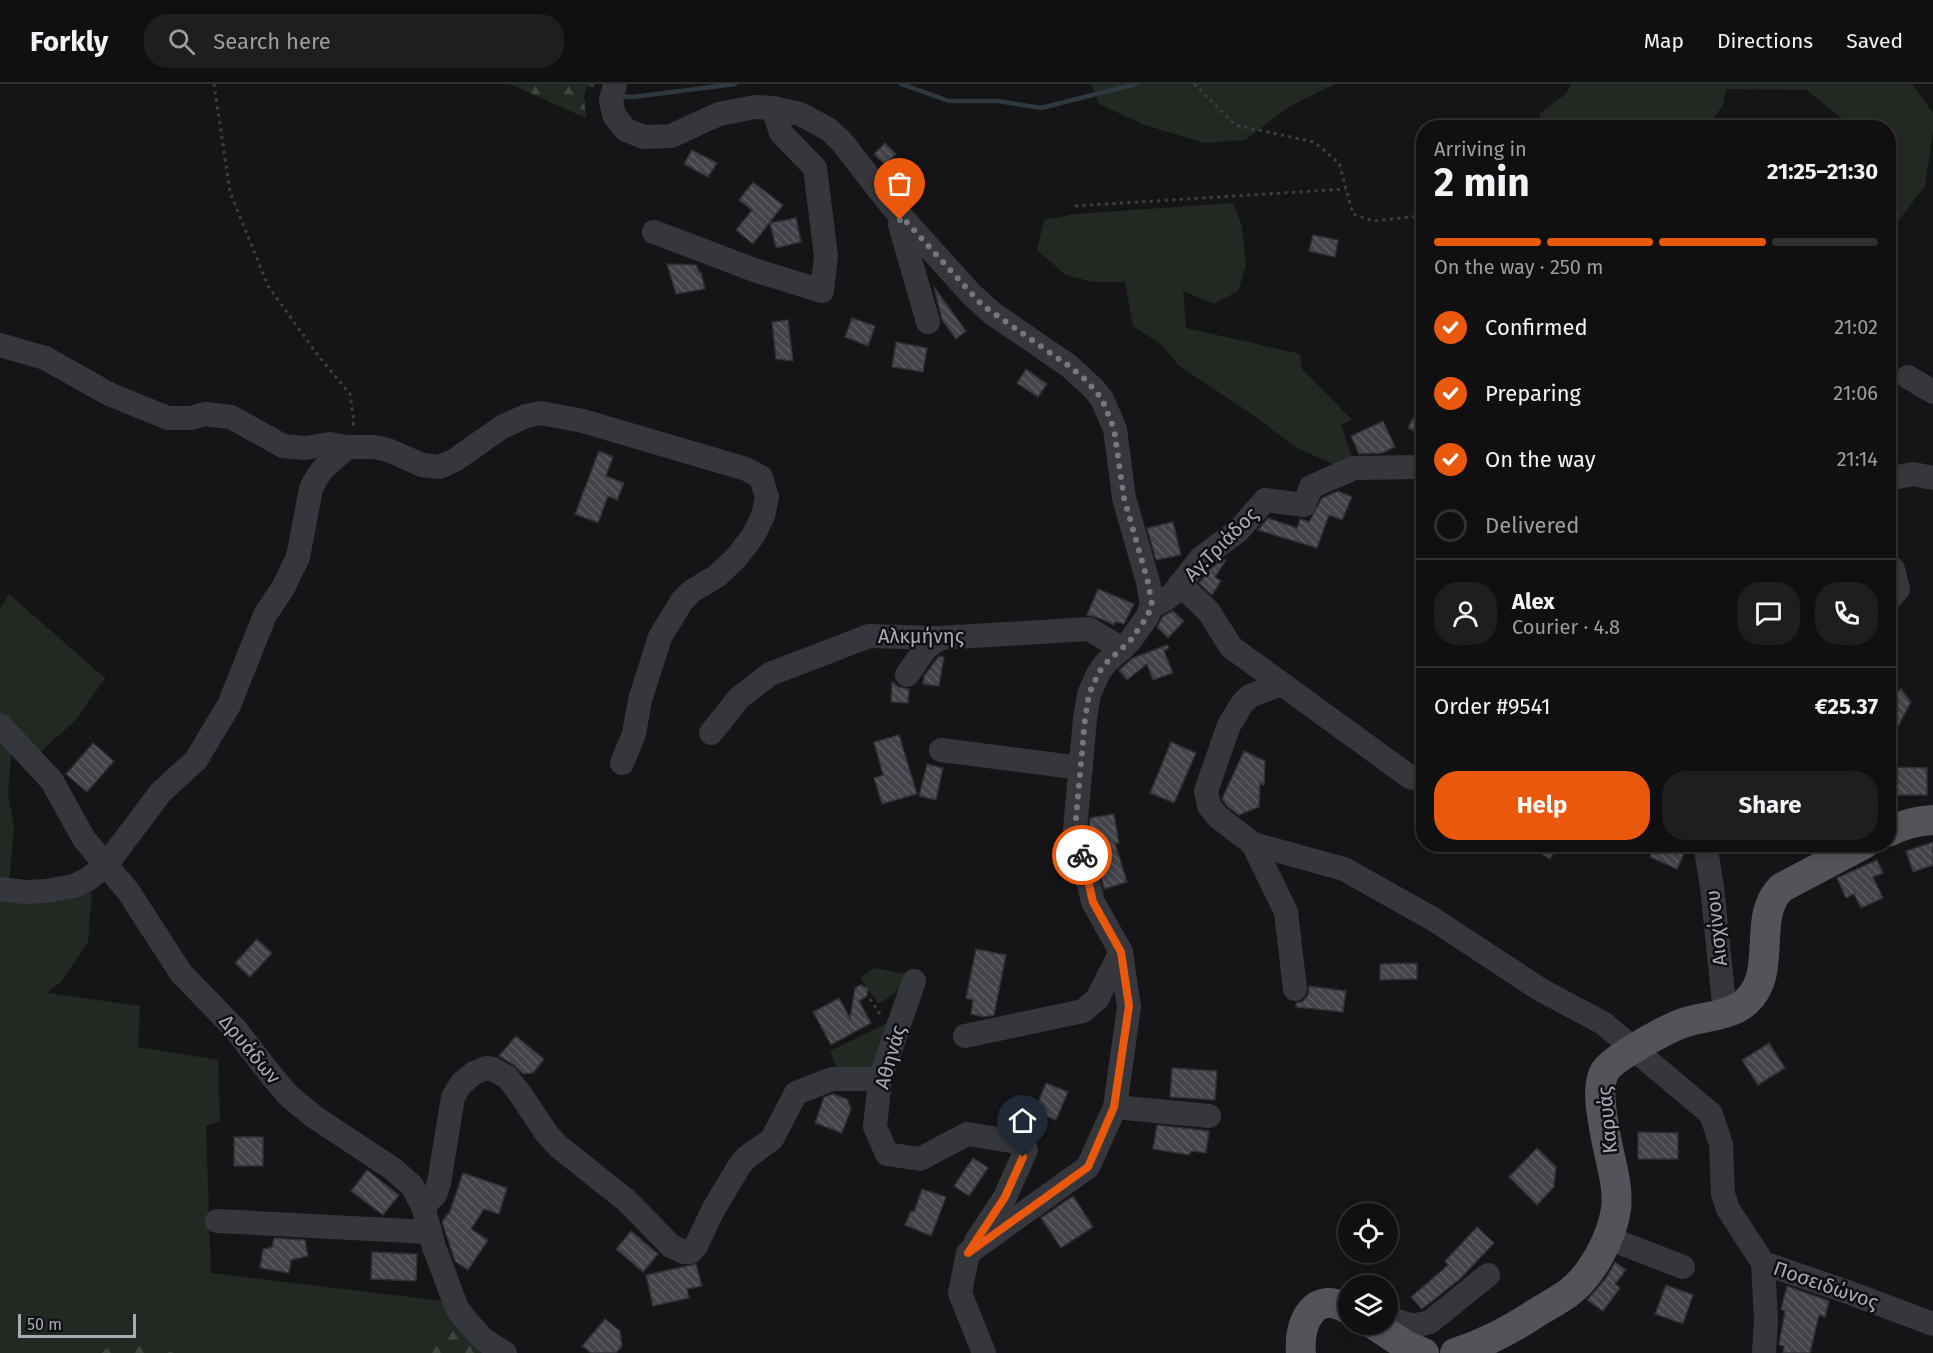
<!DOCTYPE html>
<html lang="en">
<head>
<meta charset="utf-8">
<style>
	:root { --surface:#101011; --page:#1e1e1f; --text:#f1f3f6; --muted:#9c9d9f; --line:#303031; --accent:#ea580c }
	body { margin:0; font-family:"Fira Sans",sans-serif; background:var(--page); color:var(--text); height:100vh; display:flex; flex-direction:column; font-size:22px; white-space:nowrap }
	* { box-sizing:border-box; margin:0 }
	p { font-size:20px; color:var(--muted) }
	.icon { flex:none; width:33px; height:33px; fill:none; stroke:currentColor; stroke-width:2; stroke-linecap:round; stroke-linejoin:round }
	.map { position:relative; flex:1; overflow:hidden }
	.sheet { position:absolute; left:1416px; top:36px; width:480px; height:732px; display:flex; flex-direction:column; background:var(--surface); border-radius:24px; box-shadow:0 3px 9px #0003,0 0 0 2px var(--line) }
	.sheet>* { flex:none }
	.controls { position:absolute; left:1338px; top:1119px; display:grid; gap:12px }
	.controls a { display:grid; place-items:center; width:60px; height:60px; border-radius:50%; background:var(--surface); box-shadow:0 3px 9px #0003,0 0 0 2px var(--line); font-size:30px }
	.scale { position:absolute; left:18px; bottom:15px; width:118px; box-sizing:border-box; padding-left:6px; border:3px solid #a8abb6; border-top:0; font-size:16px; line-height:21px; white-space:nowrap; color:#a8abb6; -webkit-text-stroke:4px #101012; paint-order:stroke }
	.pin { position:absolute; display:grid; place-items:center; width:51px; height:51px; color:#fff; margin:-62px -26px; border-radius:50% 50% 50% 0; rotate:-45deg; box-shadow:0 0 6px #0007 }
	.pin .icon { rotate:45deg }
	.courier { position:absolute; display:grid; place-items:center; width:60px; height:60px; margin:-30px; border:4px solid #ea580c; border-radius:50%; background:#fff; color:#222; box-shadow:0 2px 8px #0007 }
	.overview em { font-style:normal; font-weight:700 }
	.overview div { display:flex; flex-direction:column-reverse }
	.overview { display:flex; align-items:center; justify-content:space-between; height:102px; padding:0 18px }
	h1 { font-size:39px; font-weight:700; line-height:45px }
	.bar { display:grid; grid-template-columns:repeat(4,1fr); gap:9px 6px; align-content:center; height:72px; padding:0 18px }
	.bar i { height:8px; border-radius:4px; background:var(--line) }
	.bar .active { background:var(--accent) }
	.bar p { grid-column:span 4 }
	.line { display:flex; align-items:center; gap:15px; padding:0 18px; border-top:2px solid var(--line) }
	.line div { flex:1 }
	.round { display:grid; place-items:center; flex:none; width:63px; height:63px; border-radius:24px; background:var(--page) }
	ol { padding:0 18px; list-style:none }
	li { display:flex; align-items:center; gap:18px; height:66px }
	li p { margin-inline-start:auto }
	li .icon { padding:6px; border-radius:50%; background:var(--accent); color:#fff; stroke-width:4 }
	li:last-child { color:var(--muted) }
	li i { width:33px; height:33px; border:3px solid var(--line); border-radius:50% }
	.action { display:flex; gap:12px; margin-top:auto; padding:12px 18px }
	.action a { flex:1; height:69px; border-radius:24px; background:var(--accent); color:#fff; font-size:24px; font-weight:700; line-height:69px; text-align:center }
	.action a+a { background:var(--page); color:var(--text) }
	header { display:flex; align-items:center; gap:36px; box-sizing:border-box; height:84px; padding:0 30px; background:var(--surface); border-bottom:2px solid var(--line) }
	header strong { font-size:28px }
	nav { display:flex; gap:33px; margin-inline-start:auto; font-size:21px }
	.search { width:420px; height:54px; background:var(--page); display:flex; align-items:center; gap:15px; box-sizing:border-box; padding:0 21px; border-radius:24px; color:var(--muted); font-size:22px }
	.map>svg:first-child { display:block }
</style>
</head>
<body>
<header>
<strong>Forkly</strong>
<div class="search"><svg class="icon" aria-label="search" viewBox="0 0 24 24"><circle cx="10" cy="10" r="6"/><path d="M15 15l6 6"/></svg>Search here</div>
<nav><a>Map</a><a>Directions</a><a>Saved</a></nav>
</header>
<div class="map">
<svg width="1933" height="1269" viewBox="0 0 1933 1269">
	<defs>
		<pattern id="forest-firs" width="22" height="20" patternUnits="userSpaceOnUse" patternTransform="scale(1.5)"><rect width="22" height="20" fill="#222923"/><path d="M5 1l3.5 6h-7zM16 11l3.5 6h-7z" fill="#3f4541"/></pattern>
		<pattern id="building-back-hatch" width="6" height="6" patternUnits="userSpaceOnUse" patternTransform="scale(1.5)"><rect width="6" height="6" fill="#44454a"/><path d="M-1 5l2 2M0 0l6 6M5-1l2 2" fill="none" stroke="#5c5d62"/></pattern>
	</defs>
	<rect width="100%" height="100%" fill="#151517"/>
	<g fill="#222923">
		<polygon points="1091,0 1335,0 1290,22 1245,56 1204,59 1145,41 1099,20"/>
		<polygon points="1571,0 1912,0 1933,29 1933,46 1925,102 1896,140 1889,142 1888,44 1852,43 1807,6 1726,5 1723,21 1707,43 1539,43 1540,29 1566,10"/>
		<polygon points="1233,119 1242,142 1246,181 1238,207 1214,220 1183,207 1186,244 1300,270 1302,285 1352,336 1341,341 1354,379 1342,384 1295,363 1252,330 1178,281 1162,261 1133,242 1125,198 1093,198 1066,191 1037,166 1044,136 1075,130"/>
		<polygon points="9,510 105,594 75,637 39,669 12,660 8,709 14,743 8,811 34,813 92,807 88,858 61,898 47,909 140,922 138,963 218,976 220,1037 206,1042 211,1189 443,1217 463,1238 418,1264 415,1269 175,1269 120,1256 99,1269 0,1269 0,524"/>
		<polygon points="874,884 905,890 902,903 879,920 860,894"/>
		<polygon points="894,936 879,986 837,986 830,967"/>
	</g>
	<g fill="url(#forest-firs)">
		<polygon points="510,0 588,0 584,12 586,34"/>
		<polygon points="463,1238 502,1269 415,1269 418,1264"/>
		<polygon points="120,1256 175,1269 99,1269"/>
	</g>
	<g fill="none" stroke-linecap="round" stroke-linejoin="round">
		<g stroke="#2f373f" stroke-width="4.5">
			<polyline points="590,0 592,1"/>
			<polyline points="901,0 949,17 998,17 1041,24 1136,0"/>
			<polyline points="618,12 633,13 735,0"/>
		</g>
	</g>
	<g fill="url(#building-back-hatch)" stroke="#302f33" stroke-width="1.5">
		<polygon points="885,59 896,70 885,81 874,70"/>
		<polygon points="692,66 717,79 708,93 684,80"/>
		<polygon points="753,98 783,121 753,160 736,146 752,126 739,116"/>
		<polygon points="796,134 801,158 776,164 770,139"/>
		<polygon points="1313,151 1338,156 1335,173 1309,167"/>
		<polygon points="667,180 696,181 699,188 701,188 705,205 676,210"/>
		<polygon points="934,203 966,247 956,255 942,236"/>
		<polygon points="852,234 875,242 868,262 845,253"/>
		<polygon points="788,236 793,277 776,275 772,238"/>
		<polygon points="896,258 927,264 923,288 892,283"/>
		<polygon points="1026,285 1047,300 1038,313 1017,299"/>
		<polygon points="1424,314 1424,352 1408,344"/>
		<polygon points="1383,337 1395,363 1382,369 1359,370 1351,352"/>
		<polygon points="599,367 613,373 606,392 624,399 617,416 608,412 598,439 575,430"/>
		<polygon points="1338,407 1352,413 1342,436 1329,431 1317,464 1258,446 1268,434 1297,444 1300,435 1309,438 1322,414"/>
		<polygon points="1173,438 1181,471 1156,476 1147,444"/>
		<polygon points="1224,475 1226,476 1215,493 1221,497 1212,511 1199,499 1210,485"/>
		<polygon points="1098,505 1134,520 1124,540 1115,538 1114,541 1096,533 1087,531"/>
		<polygon points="1173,527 1184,537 1168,554 1157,543 1163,532"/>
		<polygon points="1167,561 1169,564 1164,567 1173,589 1153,596 1147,580 1127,596 1119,586 1133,574"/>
		<polygon points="939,572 944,573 939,602 923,600 924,592"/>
		<polygon points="892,598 899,603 909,605 908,619 891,618"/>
		<polygon points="1901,605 1911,618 1888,661 1888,615"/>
		<polygon points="899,651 917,710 882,720 874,694 883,691 874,658"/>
		<polygon points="1171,658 1196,669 1174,719 1150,709"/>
		<polygon points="93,659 114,677 87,708 66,690"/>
		<polygon points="1244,667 1265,677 1264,701 1260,699 1259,723 1239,731 1228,723 1222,715"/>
		<polygon points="927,680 943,684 936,716 919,712"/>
		<polygon points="1892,683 1927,684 1927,711 1892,711"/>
		<polygon points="1114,730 1119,759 1115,759 1127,798 1104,805 1089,744 1090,734"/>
		<polygon points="1933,758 1933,781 1913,788 1906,767"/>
		<polygon points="1524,760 1558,760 1550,775"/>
		<polygon points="1655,760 1679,760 1677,764 1685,767 1677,785 1650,773"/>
		<polygon points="1877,776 1883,789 1873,793 1883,814 1861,824 1854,810 1846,814 1837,794"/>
		<polygon points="257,855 272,869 250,893 235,879"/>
		<polygon points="976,865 1006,871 994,931 984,933 971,930 973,916 966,914"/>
		<polygon points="1417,879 1417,895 1380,896 1380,880"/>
		<polygon points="860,901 868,904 867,912 859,917 871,939 831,961 813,928 839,914 850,934 855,904"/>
		<polygon points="1309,902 1346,907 1343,928 1296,923 1296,919 1303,917 1308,911"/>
		<polygon points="516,952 544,975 533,989 523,990 514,981 499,972"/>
		<polygon points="1769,959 1785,984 1758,1001 1742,976"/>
		<polygon points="1172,984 1217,987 1215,1016 1170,1013"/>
		<polygon points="1046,999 1068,1008 1056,1036 1034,1028"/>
		<polygon points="833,1010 847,1015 851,1025 842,1049 815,1039 824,1013"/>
		<polygon points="1157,1041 1209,1047 1206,1069 1192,1067 1189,1071 1153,1065"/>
		<polygon points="1638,1048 1678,1049 1678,1075 1638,1075"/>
		<rect x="234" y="1053" width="29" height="29"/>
		<polygon points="1537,1064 1556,1083 1554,1103 1537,1121 1509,1093"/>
		<polygon points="973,1074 988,1084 969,1112 954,1102"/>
		<polygon points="367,1086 399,1111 383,1131 351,1107"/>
		<polygon points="463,1089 507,1104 499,1130 484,1125 471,1145 488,1156 468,1186 455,1177 442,1138 450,1127"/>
		<polygon points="922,1105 946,1113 931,1152 905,1141 911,1127 914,1128"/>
		<polygon points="1073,1112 1093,1143 1061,1164 1041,1134"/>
		<polygon points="1477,1143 1494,1159 1460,1195 1422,1225 1411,1213 1448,1181 1445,1177"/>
		<polygon points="631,1147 658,1170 643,1188 616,1165"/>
		<polygon points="274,1154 305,1156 308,1172 291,1176 289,1189 260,1184 263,1165 272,1163"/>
		<polygon points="372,1168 417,1170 416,1197 371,1195"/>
		<polygon points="1615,1178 1626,1186 1615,1200 1620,1204 1603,1227 1587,1216 1606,1194"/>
		<polygon points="696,1180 702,1202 687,1205 689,1214 653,1222 646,1191"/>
		<polygon points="1666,1201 1693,1211 1683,1240 1655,1230"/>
		<polygon points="1787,1202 1829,1217 1825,1233 1819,1231 1810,1269 1783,1269 1784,1262 1779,1261 1785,1227 1781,1225"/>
		<polygon points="605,1235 620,1247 622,1262 616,1269 591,1269 582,1262"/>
	</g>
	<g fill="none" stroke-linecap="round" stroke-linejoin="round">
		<g stroke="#3d3e43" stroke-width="3" stroke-dasharray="3 4.5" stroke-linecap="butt">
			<polyline points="214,0 230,108 268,202 317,270 350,310 354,337 352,343"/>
			<polyline points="1194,0 1235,41 1314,58 1339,79 1353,130 1373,137 1419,132 1424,134"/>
			<polyline points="1075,122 1346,105"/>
			<polyline points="870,915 880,930"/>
		</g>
		<g stroke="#36373c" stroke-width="24">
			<polyline points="615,0 611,17 614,31 626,46 644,53 671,52 719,30 755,23 773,24 800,30 828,45 841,57 891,121 971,210 992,229 1069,282 1093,304 1102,315 1115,345 1124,414 1148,498 1152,521 1147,533 1130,557 1106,579 1099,588 1089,610 1085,635 1075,745 1093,818 1121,868 1129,923 1115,1023 1088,1083 968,1169 960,1209 984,1269"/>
			<polyline points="902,133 900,140 902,148 928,238"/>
			<polyline points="654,148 757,187 822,207 826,172 815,84 781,49 773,24"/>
			<polyline points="0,261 45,274 109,310 168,334 191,334 205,330 231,333 283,362 305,364 330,360 347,363 375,363 388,366 422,381 439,383 455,376 502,343 526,332 541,329 583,337 746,385 761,393 767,413 763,432 753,452 737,473 717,492 692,507 682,517 660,553 640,616 634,650 622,679"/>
			<polyline points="1908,293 1933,308"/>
			<polyline points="1888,395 1913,390 1933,394"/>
			<polyline points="1888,483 1893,485 1898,505 1888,517"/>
			<polyline points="1180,500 1209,528 1231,563 1410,693 1424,697"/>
			<polyline points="1152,521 1161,518 1173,510 1200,475 1239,446 1265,416 1304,421 1311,403 1354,384 1424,383"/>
			<polyline points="907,591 926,564 940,554"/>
			<polyline points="1281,600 1250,612 1242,620 1229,641 1206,707 1209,722 1218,733 1253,760 1344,785 1433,835 1541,906 1603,939 1711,1030 1721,1060 1723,1110 1728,1125 1763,1179 1845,1207 1933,1240"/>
			<polyline points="0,641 52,697 84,755 128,807 181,889 236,946 275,996 288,1011 313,1032 393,1085 412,1102 423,1122 434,1163 457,1224 464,1234 483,1255 505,1269"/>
			<polyline points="711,649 739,614 770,590 869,552 940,554 1089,545 1122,565"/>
			<polyline points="941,666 1081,684"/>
			<polyline points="1253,760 1286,828 1295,905"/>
			<polyline points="1703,760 1706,766 1712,803 1725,929"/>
			<path d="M0 805 25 808 46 807 74 802 88 795 106 781 161 708 196 676 229 621 265 531 283 504 298 473 311 405C320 383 331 379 347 363"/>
			<polyline points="914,897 880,995 875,1043 887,1070 920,1075 967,1050 1017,1058 1026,1066 1005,1113 976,1157"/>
			<polyline points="965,952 1083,927 1097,915 1121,868"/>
			<polyline points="1115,1023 1209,1032"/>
			<polyline points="423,1122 435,1111 439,1099 453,1013 461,1000 474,989 486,984 493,985 507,993 521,1011 547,1050 558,1062 627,1117 671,1162 684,1168 690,1168 696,1162 713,1126 740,1081 747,1073 772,1055 796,1009 832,995 880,995"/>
			<polyline points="217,1137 429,1148"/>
			<polyline points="1608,1154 1683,1183"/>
			<polyline points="1763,1179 1766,1235 1764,1269"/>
			<polyline points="1388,1234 1413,1242 1430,1238 1488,1191"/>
		</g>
		<g stroke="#53545a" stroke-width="30">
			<path d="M1888 748C1903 740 1917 737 1933 736"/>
			<polyline points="1373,1240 1405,1261 1424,1269"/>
			<path d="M1301 1269C1298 1239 1314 1205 1348 1225"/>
			<path d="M1455 1269C1486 1259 1509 1247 1536 1229 1546 1223 1557 1217 1567 1210 1591 1193 1612 1154 1616 1125 1619 1103 1610 1076 1606 1054 1603 1036 1595 1003 1605 987 1614 973 1670 943 1686 938 1706 932 1730 932 1746 918 1779 889 1751 834 1781 804L1864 760"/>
		</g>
	</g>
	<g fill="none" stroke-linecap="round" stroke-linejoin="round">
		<polyline stroke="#75767e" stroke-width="6" stroke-dasharray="0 10.8" points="900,136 902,133 982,221 1069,282 1086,296 1102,315 1114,345 1124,414 1148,498 1152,521 1147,533 1130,557 1106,579 1099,588 1089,610 1085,635 1075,745 1082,771"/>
		<polyline stroke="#ea580c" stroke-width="8" points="1023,1073 1005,1113 968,1169 1088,1083 1114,1023 1129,922 1121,868 1093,818 1082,771"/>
	</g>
	<g text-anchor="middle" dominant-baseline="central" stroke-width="5" stroke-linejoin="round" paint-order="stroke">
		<g font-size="20" fill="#a8abb6" stroke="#101012">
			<text transform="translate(1221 460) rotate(-45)">Αγ.Τριάδος</text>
			<text x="921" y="552">Αλκμήνης</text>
			<text transform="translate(1716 844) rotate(-96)">Αισχίνου</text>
			<text transform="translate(250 965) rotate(50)">Δρυάδων</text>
			<text transform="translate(890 973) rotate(-74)">Αθηνάς</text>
			<text transform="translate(1607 1036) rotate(-95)">Καρυάς</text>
			<text transform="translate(1826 1201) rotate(19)">Ποσειδώνος</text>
		</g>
	</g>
</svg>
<div class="controls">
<a><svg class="icon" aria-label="locate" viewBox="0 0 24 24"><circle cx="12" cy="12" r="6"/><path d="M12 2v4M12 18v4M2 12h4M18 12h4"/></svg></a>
<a><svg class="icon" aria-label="layers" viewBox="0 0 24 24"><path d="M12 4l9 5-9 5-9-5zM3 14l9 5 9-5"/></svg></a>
</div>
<div class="scale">50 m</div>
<div class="pin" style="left:900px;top:136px;background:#ea580c"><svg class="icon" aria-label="bag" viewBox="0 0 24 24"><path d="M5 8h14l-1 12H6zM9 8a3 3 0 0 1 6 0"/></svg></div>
<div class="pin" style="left:1023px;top:1073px;background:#1f2937"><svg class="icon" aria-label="home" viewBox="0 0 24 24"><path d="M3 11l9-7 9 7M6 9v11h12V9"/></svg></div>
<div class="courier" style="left:1082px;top:771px"><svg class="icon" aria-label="bike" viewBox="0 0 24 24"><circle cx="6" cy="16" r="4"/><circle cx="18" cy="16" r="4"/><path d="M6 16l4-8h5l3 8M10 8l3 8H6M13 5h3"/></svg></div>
<section class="sheet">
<div class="overview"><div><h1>2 min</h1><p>Arriving in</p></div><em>21:25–21:30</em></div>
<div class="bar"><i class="active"></i><i class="active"></i><i class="active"></i><i></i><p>On the way · 250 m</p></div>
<ol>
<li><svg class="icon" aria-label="check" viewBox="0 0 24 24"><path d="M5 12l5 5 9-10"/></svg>Confirmed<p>21:02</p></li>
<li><svg class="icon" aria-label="check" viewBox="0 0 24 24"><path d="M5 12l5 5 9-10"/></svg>Preparing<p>21:06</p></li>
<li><svg class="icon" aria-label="check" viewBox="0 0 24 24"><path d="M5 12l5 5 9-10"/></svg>On the way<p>21:14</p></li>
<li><i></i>Delivered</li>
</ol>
<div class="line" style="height:108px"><a class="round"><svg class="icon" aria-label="person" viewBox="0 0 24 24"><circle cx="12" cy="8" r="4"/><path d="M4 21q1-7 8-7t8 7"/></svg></a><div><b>Alex</b><p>Courier · 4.8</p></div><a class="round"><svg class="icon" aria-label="chat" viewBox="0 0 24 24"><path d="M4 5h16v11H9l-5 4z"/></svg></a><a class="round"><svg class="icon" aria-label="phone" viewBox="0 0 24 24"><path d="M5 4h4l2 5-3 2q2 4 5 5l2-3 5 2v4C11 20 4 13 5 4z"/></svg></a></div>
<div class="line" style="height:78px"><div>Order #9541</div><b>€25.37</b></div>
<div class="action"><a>Help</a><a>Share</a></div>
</section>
</div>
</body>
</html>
